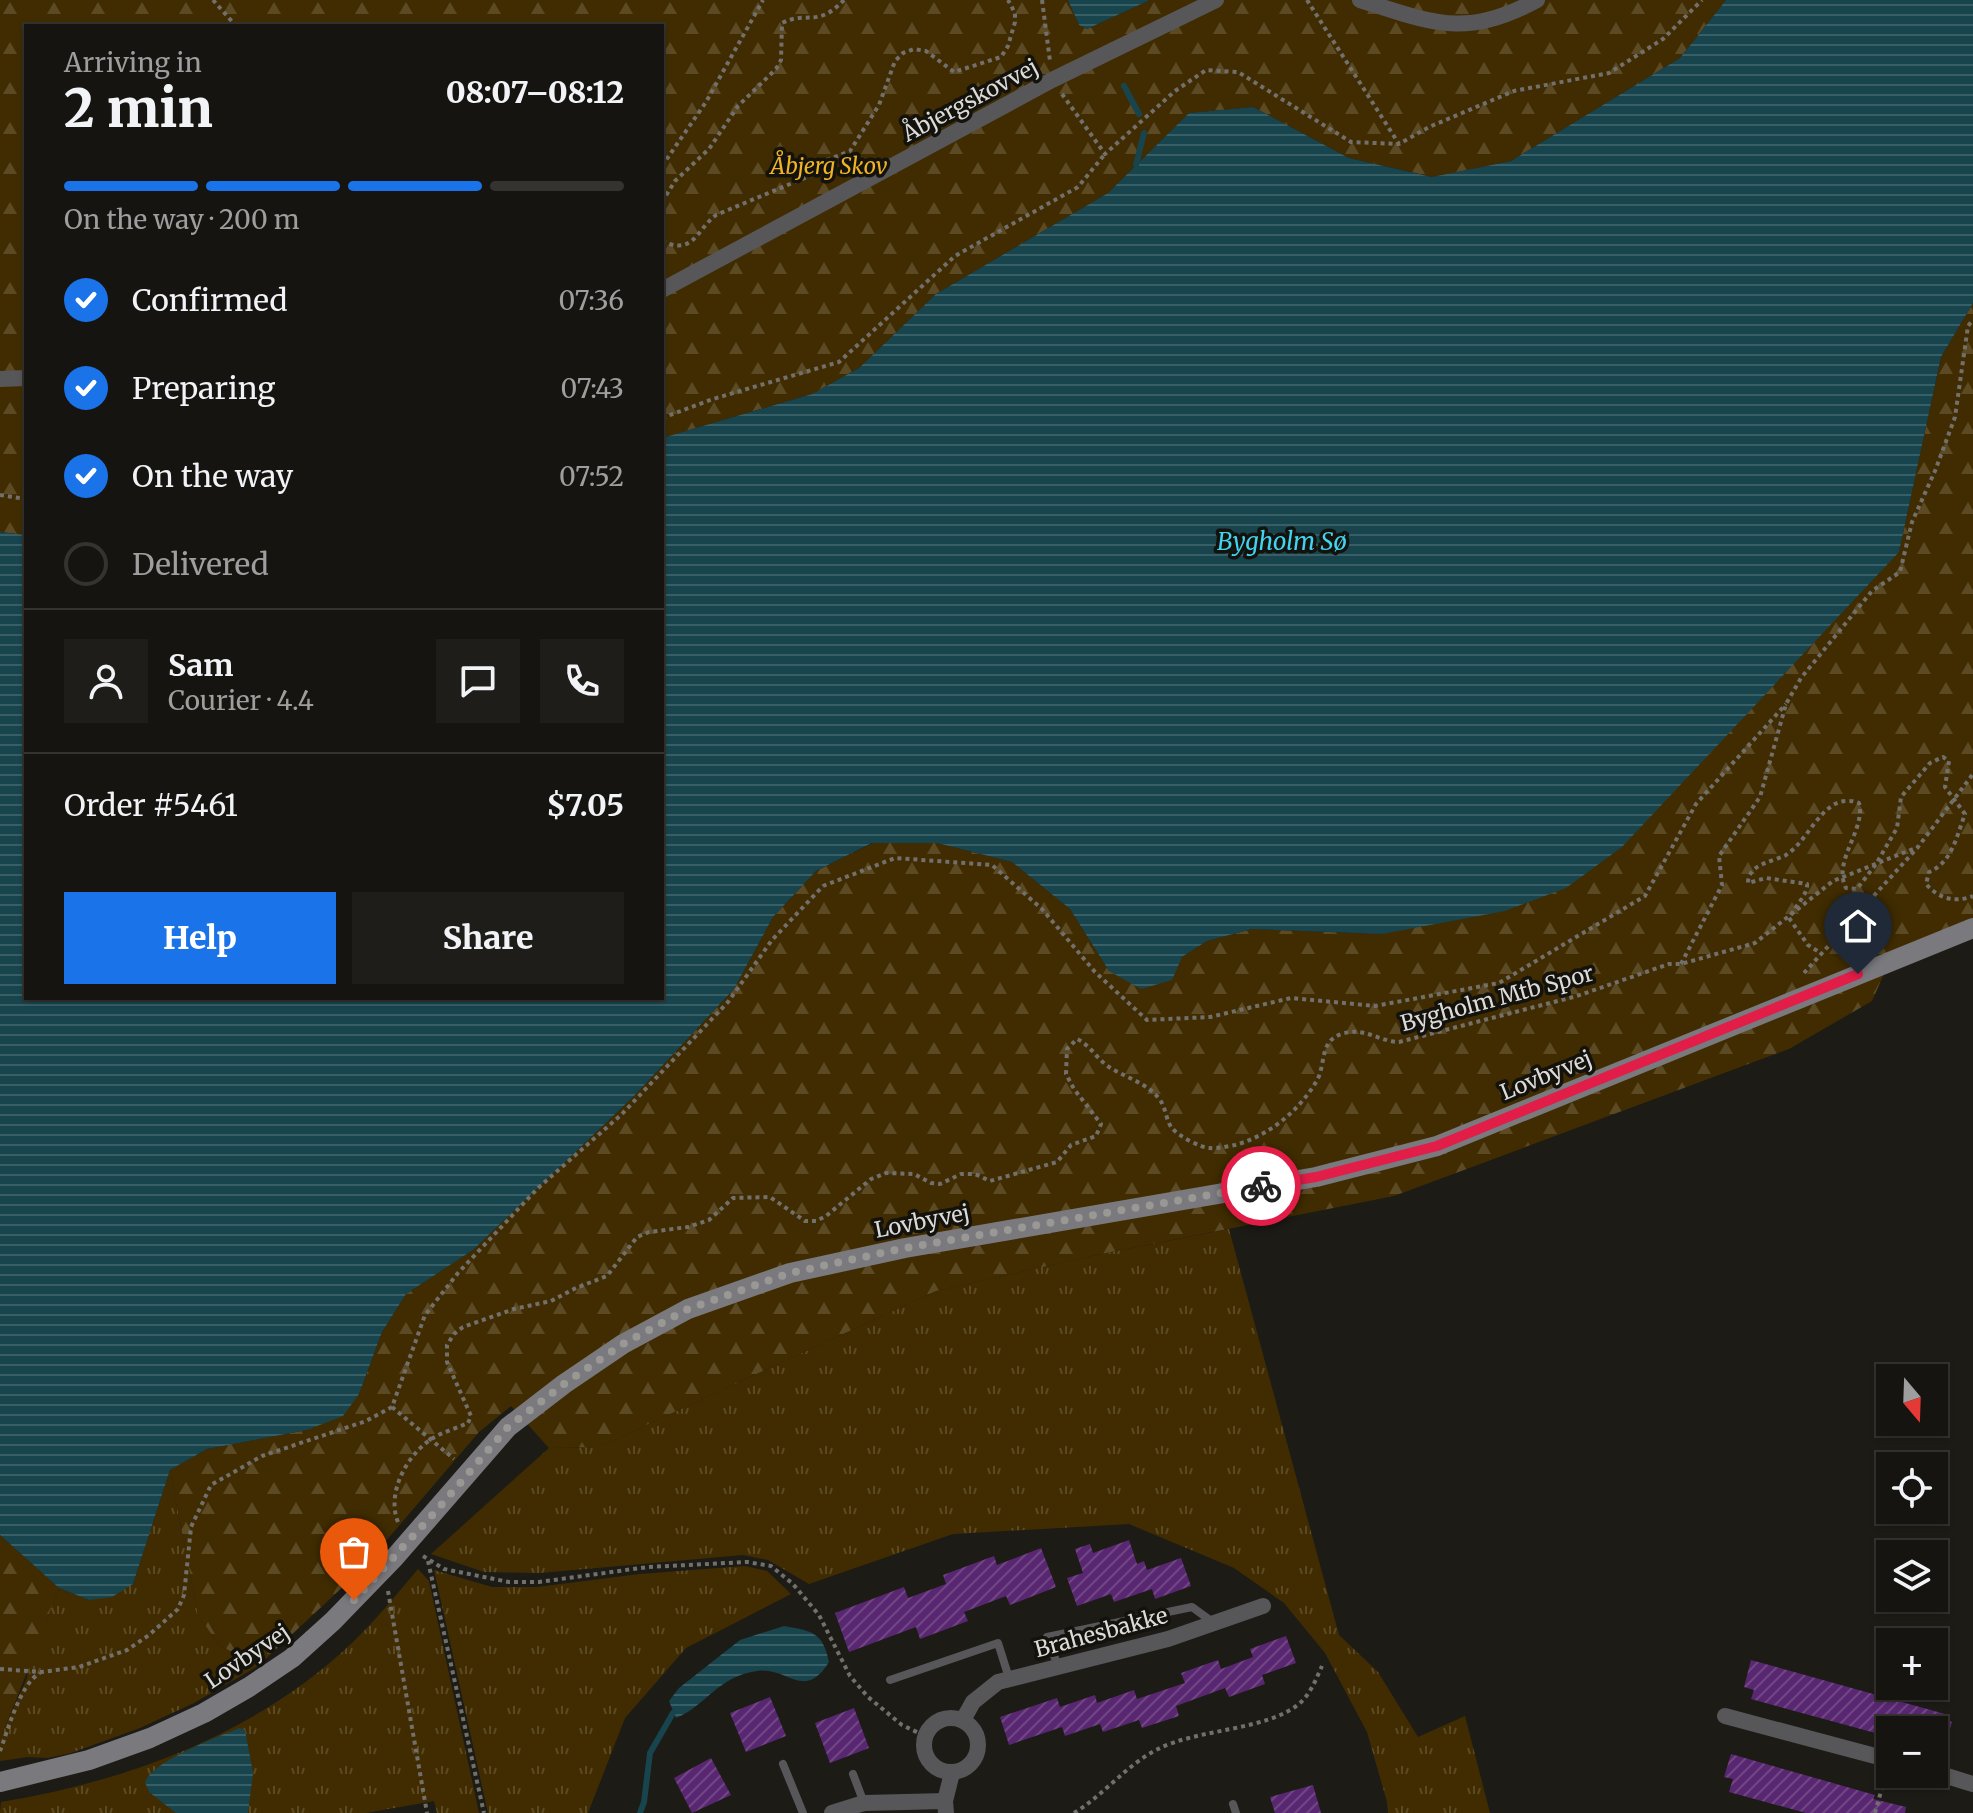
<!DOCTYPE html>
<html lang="en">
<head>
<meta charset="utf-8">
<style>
	:root { --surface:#161410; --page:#1f1d19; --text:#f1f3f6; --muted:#9e9e9f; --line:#353330; --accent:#1a73e8 }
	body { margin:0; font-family:Merriweather,serif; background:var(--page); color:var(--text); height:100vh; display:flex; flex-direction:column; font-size:30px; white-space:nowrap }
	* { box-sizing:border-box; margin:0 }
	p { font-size:26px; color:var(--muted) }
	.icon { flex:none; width:44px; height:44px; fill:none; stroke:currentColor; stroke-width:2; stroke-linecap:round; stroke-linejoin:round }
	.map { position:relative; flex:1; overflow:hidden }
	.drawer { position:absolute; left:24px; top:24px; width:640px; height:976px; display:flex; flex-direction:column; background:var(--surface); border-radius:0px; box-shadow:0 2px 6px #0004,0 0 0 2px var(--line) }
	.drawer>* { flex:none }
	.needle { width:52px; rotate:161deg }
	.controls { position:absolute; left:1876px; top:1364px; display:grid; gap:16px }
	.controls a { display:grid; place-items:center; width:72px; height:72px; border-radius:0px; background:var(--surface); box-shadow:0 2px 6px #0004,0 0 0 2px var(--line); font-size:40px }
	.pin { position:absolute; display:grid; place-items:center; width:68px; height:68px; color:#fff; margin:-82px -34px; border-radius:50% 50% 50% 0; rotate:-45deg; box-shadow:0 0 8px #0007 }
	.pin .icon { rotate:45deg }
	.courier { position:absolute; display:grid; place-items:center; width:80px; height:80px; margin:-40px; border:6px solid #e11d48; border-radius:50%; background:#fff; color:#222; box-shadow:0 2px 10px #0007 }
	.summary em { font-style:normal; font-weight:800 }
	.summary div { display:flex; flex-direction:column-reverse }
	.summary { display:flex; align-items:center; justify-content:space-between; height:136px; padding:0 40px }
	h1 { font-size:52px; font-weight:800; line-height:60px }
	.bar { display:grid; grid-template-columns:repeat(4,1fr); gap:12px 8px; align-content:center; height:96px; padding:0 40px }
	.bar i { height:10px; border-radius:6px; background:var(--line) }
	.bar .current { background:var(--accent) }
	.bar p { grid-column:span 4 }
	.line { display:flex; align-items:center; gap:20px; padding:0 40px; border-top:2px solid var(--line) }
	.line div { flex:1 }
	.round { display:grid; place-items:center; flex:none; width:84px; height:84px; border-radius:0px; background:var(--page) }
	ol { padding:0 40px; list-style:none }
	li { display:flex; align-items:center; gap:24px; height:88px }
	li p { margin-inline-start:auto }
	li .icon { padding:8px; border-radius:50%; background:var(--accent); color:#fff; stroke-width:4 }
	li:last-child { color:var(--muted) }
	li i { width:44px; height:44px; border:4px solid var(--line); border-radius:50% }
	.action { display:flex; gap:16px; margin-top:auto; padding:16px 40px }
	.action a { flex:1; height:92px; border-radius:0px; background:var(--accent); color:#fff; font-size:32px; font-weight:800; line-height:92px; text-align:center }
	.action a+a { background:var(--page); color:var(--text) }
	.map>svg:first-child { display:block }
</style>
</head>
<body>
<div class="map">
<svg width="1973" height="1813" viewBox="0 0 1973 1813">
	<defs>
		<pattern id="grass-tufts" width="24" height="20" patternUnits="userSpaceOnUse" patternTransform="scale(2)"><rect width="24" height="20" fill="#402c00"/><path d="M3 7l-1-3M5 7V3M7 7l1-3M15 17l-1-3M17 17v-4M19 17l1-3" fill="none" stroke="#5b4a24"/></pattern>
		<pattern id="forest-firs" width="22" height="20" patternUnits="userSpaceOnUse" patternTransform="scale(2)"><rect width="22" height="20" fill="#402c00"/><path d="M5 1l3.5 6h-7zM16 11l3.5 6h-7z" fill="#5b4a24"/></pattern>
		<pattern id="water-rules" width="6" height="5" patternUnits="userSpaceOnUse" patternTransform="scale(2)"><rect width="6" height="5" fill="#17444d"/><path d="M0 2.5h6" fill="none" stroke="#385e66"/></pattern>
		<pattern id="building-hatch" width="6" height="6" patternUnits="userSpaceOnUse" patternTransform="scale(2)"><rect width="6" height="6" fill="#592771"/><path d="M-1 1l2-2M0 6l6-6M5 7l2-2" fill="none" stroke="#704684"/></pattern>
	</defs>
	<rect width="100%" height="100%" fill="#1d1b16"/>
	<g fill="url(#grass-tufts)">
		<polygon points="1229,1229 1339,1635 1378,1672 1418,1737 1465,1716 1490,1813 1388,1813 1387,1802 1367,1732 1325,1653 1284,1603 1234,1568 1129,1524 953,1534 809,1584 768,1560 743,1555 540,1573 484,1572 431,1554 549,1448 599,1447 936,1291 1096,1255"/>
		<polygon points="170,1470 198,1615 219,1645 258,1666 194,1703 140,1728 71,1753 48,1758 28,1757 0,1761 0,1738 27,1678 29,1664 59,1588 89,1600 133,1584"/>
		<polygon points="745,1566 767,1571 791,1594 686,1648 625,1718 588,1813 488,1813 434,1570 492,1587 537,1587 640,1574"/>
		<path d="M418 1569 429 1581 479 1813H437L434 1801 366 1813H0L1 1802C129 1781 258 1733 353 1642 376 1620 397 1594 418 1569Z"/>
	</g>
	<g fill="url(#forest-firs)">
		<polygon points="0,0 1068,0 1079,25 1087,29 1150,0 1726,0 1680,58 1511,161 1433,177 1349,158 1253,107 1189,113 1108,193 936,294 859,368 812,394 662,438 662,26 26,26 26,535 0,532"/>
		<polygon points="1973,303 1973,919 1895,949 1872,1001 1789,1049 1394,1196 1096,1255 936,1291 599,1447 549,1448 511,1406 479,1432 362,1569 258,1666 219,1645 198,1615 170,1470 207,1449 307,1430 359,1394 382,1332 406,1294 473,1250 634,1096 734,989 773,917 816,871 873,843 937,843 1012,862 1070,909 1109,971 1182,957 1207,941 1252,929 1382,934 1899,552 1941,357"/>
		<path d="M0 1535 59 1588C39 1638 22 1689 0 1738Z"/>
	</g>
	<g fill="url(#water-rules)">
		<polygon points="1068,0 1150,0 1087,29 1079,25"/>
		<polygon points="1726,0 1973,0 1973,303 1941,357 1899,552 1622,847 1566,888 1505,911 1382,934 1252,929 1207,941 1182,957 1172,980 1141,989 1109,971 1070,909 1012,862 937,843 872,843 816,871 773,917 734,989 634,1096 473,1250 406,1294 382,1332 359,1394 343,1416 307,1430 207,1449 170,1470 133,1584 112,1597 89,1600 59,1588 0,1535 0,532 26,535 26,998 662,998 662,438 812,394 859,368 936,294 1108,193 1189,113 1253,107 1349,158 1432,177 1511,161 1680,58"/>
		<path d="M784 1626C812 1631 823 1632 829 1662 804 1702 787 1666 757 1671 718 1676 706 1706 676 1718L669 1701 679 1688 740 1640Z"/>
		<path d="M239 1728 245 1730 253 1773 248 1813H176L149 1792 145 1782C154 1760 216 1738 239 1728Z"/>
	</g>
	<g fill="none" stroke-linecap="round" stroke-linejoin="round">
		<g stroke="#17444d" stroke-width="6">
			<polyline points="1124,86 1139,114"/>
			<polyline points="1136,165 1144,133"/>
			<polyline points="640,1813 644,1802 650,1753 673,1713"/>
		</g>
	</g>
	<g fill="url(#building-hatch)">
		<polygon points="1129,1540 1137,1564 1144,1561 1147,1570 1181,1558 1191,1586 1155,1599 1152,1589 1114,1602 1111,1594 1077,1606 1067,1578 1083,1573 1075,1549 1090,1544 1093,1553"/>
		<polygon points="1041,1548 1056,1587 1010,1605 1006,1596 964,1612 968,1621 920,1639 916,1627 849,1652 835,1613 904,1587 908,1598 946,1584 943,1575 994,1556 997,1565"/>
		<polygon points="1286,1636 1296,1663 1262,1675 1265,1684 1229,1697 1225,1688 1176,1706 1179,1716 1142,1728 1139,1720 1103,1732 1100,1724 1065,1736 1062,1727 1009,1745 1000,1717 1057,1698 1060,1707 1095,1695 1097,1703 1134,1690 1137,1699 1185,1683 1181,1673 1218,1660 1221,1669 1253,1657 1250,1649"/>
		<polygon points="1751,1660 1945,1714 1943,1719 1952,1722 1941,1763 1934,1761 1934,1730 1890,1730 1890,1737 1751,1699 1754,1690 1744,1687"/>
		<polygon points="770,1697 786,1736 746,1752 730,1713"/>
		<polygon points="854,1708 869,1748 830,1763 815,1723"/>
		<polygon points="1731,1754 1875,1795 1873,1799 1906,1807 1905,1813 1806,1813 1729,1792 1733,1779 1724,1777"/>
		<polygon points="711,1758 731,1795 692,1813 674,1778"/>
		<polygon points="1313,1785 1321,1813 1275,1813 1270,1797"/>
	</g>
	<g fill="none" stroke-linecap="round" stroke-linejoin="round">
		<g stroke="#72706c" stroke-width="4" stroke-dasharray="4 4" stroke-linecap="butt">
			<polyline points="213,0 236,26"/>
			<polyline points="1042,0 1050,61"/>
			<polyline points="1307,0 1399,144 1429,127 1514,91 1609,73 1663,39 1702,0"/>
			<polyline points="1062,94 1105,154 1175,91 1206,70 1238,72 1351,142 1399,144"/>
			<polyline points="662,166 706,102 763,0"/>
			<path d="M662 202 675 181 709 149 738 106 776 69 781 60 782 23C808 10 816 29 844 0"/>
			<path d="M662 241C694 256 696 230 716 215L814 174 827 160 850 151 879 105 895 61 903 53 914 49 926 51 954 72 1001 57 1008 46 1015 22V13L1008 0"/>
			<polyline points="662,418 713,399 839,362 955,256 1078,187 1105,154"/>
			<polyline points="0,495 26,499"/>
			<path d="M1791 915C1796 905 1808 894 1807 884L1766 878 1748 883C1748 864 1772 862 1786 855 1805 843 1815 815 1835 804 1842 800 1852 800 1859 803 1866 830 1832 861 1846 888L1857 889 1876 864 1897 828 1901 797 1930 763 1943 757 1949 761 1945 787 1965 814C1957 835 1952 863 1929 872L1926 884C1939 899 1955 903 1973 896"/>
			<polyline points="1789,918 1808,945 1822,954"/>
			<polyline points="1681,964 1722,885 1719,856 1760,797 1786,704 1801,678 1872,591 1900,572 1912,522 1935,471 1955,417 1968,326 1973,320"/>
			<polyline points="1804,973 1918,847 1973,774"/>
			<polyline points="392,1407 454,1459"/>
			<path d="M398 1522C386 1493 407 1454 433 1438 443 1432 457 1428 468 1423L471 1416 447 1362V1345L454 1334 463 1327 514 1309 551 1301 576 1288 607 1276 637 1237 649 1232 688 1227 709 1220 733 1198 770 1197 805 1221H816L826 1216 871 1179 886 1173 914 1174 931 1183 940 1184 961 1174H975L990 1181 1057 1162 1071 1145 1096 1136 1101 1124 1074 1089 1066 1074 1067 1049 1077 1039C1090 1045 1097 1059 1109 1067 1126 1078 1148 1083 1160 1100 1166 1108 1166 1121 1172 1128 1178 1136 1201 1148 1210 1148 1217 1149 1228 1146 1235 1145 1268 1136 1298 1112 1316 1082 1328 1063 1316 1036 1351 1032 1367 1030 1383 1042 1399 1042L1577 996 1669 964H1681L1755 943 1833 881 1918 847"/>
			<polyline points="423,1556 444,1569 509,1582 539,1582 648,1567 747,1562 771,1566 793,1584 819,1615 850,1676 868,1697 902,1725 925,1736"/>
			<polyline points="428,1561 484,1813"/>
			<polyline points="388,1591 427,1813"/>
			<polyline points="0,1669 42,1672 79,1667 127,1650 149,1635 178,1609 184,1595 191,1527 211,1485 262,1456 366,1421 392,1407 425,1315 458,1273 538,1188 621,1115 728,1002 772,940 823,886 895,858 992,865 1042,909 1095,972 1147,1020 1210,1017 1291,998 1375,1006 1499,983 1645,896 1696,804 1786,704"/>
			<path d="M0 1751C8 1730 20 1684 40 1673"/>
			<path d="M1074 1813C1104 1795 1126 1765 1158 1749 1200 1728 1267 1731 1300 1703 1311 1693 1316 1679 1322 1666"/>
			<polyline points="1875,1813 1885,1777"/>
		</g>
		<g stroke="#57575a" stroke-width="8">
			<polyline points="1058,1666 1047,1637 1192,1607 1214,1623"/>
			<polyline points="890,1680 998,1643 1009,1678"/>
			<polyline points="783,1764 803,1813"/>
			<polyline points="853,1774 864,1803"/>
			<polyline points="1233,1804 1236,1813"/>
		</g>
		<g stroke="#57575a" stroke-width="16">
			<path d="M1360 0C1433 23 1466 39 1537 0"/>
			<polyline points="662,290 1052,80 1216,0"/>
			<polyline points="0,379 26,378"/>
			<polyline points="1725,1716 1890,1760"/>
			<circle cx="951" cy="1745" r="27"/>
			<polyline points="963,1720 973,1702 998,1682 1168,1639 1263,1606"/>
			<polyline points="1934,1772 1973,1784"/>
			<polyline points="832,1813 864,1803 945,1801"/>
			<polyline points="946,1813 945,1801 952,1773"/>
		</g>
		<polyline stroke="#7a797e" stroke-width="20" points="0,1782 89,1760 150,1738 204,1713 249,1687 292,1658 333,1621 395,1557 508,1427 564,1384 623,1344 688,1309 790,1273 905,1248 1316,1177 1437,1146 1973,928"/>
	</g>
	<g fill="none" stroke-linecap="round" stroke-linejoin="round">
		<polyline stroke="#9a9894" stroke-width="8" stroke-dasharray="0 14.4" points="354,1600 437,1510 508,1427 564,1384 623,1344 688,1309 790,1273 905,1248 1261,1186"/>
		<polyline stroke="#e11d48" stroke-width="10" points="1261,1186 1316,1177 1437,1146 1858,974"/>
	</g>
	<g text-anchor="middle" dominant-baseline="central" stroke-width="7" stroke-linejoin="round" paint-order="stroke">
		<g font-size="22" fill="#dddbd8" stroke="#14120d">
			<text transform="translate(970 100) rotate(-28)">Åbjergskovvej</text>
			<text transform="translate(1497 998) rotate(-15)">Bygholm Mtb Spor</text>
			<text transform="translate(1546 1075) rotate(-22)">Lovbyvej</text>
			<text transform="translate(922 1221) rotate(-11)">Lovbyvej</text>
			<text transform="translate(1101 1632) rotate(-15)">Brahesbakke</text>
			<text transform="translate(247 1656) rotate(-34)">Lovbyvej</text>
		</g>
		<g font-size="22" font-style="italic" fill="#efb524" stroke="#14120d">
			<text x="829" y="166">Åbjerg Skov</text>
		</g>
		<g font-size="24" font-style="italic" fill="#41d4f0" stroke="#14120d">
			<text x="1282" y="541">Bygholm Sø</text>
		</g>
	</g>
</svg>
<div class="controls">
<a><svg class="needle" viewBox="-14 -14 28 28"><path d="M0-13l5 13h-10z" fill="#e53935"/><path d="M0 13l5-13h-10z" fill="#9e9e9f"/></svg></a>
<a><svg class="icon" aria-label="locate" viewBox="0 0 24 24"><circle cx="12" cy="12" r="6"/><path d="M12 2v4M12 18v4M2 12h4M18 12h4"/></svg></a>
<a><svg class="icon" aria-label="layers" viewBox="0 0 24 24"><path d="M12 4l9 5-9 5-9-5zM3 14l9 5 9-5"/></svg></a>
<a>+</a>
<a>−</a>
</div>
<div class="pin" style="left:354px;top:1600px;background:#ea580c"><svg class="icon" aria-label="bag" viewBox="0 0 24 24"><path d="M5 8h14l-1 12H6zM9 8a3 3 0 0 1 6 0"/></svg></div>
<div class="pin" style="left:1858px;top:974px;background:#1f2937"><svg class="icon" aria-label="home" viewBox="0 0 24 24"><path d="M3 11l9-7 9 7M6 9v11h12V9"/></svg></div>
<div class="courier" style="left:1261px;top:1186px"><svg class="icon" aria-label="bike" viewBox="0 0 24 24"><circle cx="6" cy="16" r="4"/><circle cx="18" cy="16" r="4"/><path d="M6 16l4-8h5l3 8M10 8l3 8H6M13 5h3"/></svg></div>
<section class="drawer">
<div class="summary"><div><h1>2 min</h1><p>Arriving in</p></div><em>08:07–08:12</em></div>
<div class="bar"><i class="current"></i><i class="current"></i><i class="current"></i><i></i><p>On the way · 200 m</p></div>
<ol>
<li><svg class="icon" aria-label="check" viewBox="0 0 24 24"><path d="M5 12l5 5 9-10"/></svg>Confirmed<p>07:36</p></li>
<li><svg class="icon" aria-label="check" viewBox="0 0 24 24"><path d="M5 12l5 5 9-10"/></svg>Preparing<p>07:43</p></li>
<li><svg class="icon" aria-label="check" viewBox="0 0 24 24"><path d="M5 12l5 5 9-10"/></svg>On the way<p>07:52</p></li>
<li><i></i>Delivered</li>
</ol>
<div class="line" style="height:144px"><a class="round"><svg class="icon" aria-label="person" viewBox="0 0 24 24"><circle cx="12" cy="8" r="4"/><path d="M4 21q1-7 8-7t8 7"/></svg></a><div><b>Sam</b><p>Courier · 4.4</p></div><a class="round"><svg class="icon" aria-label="chat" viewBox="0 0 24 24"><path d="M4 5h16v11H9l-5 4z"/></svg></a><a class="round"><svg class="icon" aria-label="phone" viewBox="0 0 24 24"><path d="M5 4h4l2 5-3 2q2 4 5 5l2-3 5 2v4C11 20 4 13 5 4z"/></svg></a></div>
<div class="line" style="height:104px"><div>Order #5461</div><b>$7.05</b></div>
<div class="action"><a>Help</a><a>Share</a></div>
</section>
</div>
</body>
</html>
